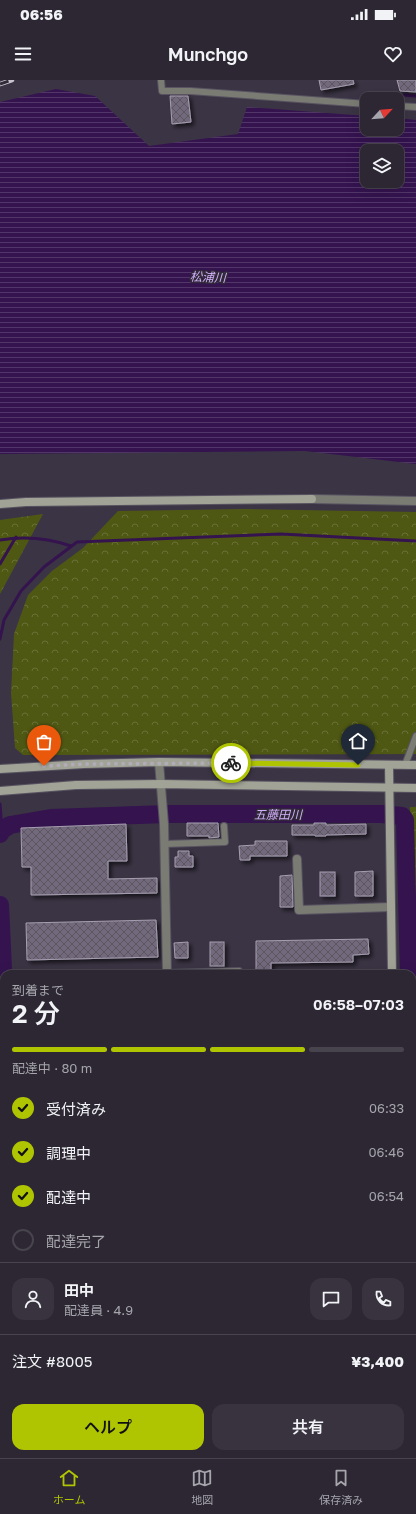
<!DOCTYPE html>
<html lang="ja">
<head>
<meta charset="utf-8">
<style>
	:root { --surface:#2c2733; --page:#38333f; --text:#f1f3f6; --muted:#a6a5ac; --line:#48444e; --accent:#b0c502 }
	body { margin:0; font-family:"Golos Text","Noto Sans JP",sans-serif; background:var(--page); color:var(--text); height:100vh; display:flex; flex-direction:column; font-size:15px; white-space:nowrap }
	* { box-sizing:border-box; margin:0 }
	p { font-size:13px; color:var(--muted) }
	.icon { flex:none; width:22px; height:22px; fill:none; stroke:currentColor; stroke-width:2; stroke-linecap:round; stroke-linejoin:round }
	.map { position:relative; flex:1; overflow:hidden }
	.drawer { position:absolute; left:0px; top:890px; width:416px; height:488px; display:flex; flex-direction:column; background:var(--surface); border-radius:12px 12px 0 0; box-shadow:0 4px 16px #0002,0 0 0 1px var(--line) }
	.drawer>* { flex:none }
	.needle { width:26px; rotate:64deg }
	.controls { position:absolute; left:360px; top:12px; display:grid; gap:8px }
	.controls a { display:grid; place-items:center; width:44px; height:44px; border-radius:8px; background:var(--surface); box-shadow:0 4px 16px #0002,0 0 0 1px var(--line); font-size:20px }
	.pin { position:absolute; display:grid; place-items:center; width:34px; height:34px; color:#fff; margin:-41px -17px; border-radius:50% 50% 50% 0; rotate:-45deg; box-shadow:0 0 4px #0007 }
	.pin .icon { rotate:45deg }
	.courier { position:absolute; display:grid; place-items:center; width:40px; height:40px; margin:-20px; border:3px solid #b0c502; border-radius:50%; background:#fff; color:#222; box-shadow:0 1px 5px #0007 }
	.head em { font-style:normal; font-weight:600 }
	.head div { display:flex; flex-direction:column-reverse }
	.head { display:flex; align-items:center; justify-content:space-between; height:68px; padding:0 12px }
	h1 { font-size:26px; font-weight:600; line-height:30px }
	.bar { display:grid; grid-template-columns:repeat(4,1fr); gap:6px 4px; align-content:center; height:48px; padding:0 12px }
	.bar i { height:5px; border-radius:3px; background:var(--line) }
	.bar .active { background:var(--accent) }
	.bar p { grid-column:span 4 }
	.line { display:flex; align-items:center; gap:10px; padding:0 12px; border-top:1px solid var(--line) }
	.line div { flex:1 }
	.round { display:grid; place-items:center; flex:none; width:42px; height:42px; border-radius:12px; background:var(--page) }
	ol { padding:0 12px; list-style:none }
	li { display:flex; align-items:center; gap:12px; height:44px }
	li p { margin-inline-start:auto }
	li .icon { padding:4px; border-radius:50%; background:var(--accent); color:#111; stroke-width:4 }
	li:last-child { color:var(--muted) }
	li i { width:22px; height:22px; border:2px solid var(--line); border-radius:50% }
	.primary-button { display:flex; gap:8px; margin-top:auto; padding:8px 12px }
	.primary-button a { flex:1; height:46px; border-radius:12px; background:var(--accent); color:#111; font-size:16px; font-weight:600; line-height:46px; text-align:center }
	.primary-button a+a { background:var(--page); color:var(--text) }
	.status { display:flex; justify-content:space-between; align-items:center; height:28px; padding:0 20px; background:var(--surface); direction:ltr }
	.status svg { height:11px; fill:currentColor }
	header { display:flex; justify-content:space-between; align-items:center; height:52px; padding:0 12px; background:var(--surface); font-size:18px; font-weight:600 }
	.tab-bar { display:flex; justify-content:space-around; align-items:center; height:56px; border-top:1px solid var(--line); background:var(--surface); font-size:11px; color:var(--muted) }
	.tab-bar a { display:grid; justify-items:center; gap:2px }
	.tab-bar .active { color:var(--accent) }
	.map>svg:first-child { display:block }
</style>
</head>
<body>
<div class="status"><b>06:56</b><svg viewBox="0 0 49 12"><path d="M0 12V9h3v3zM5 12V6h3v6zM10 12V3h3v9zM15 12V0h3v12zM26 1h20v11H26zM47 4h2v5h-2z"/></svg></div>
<header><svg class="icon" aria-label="menu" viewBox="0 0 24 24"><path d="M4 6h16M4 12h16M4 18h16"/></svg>Munchgo<svg class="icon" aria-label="heart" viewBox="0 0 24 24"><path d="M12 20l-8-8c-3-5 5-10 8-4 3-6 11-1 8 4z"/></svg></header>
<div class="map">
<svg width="416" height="1378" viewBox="0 0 416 1378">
	<defs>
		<pattern id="forest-crowns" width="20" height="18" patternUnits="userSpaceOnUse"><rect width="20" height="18" fill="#4f5813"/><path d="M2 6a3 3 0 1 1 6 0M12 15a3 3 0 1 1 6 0" fill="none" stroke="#697036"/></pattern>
		<pattern id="water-rules" width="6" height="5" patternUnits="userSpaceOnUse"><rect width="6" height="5" fill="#34134f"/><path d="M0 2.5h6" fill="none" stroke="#523669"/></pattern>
		<pattern id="building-cross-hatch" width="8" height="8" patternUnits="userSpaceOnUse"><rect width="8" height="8" fill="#726a7c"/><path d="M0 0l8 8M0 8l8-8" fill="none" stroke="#5b5760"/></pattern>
		<filter id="shadow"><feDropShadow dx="3" dy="3" stdDeviation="2" flood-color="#0009"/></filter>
	</defs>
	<rect width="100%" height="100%" fill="#3b3444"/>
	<g fill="url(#forest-crowns)">
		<polygon points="245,429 416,432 416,674 23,675 15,668 11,613 14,554 28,515 52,491 83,468 118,431"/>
		<polygon points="43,434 0,514 0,440"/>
		<polygon points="410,727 416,727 416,992"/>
	</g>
	<path fill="url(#water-rules)" fill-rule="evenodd" d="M56 9 95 16 149 66 238 54 247 27 367 36V49H397V38L416 40V384L305 371 0 374V22ZM367 71H397V101H367Z"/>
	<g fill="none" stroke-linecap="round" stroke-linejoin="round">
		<g stroke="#34134f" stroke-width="3">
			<polyline points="402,15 416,16"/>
			<path d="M0 460C24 456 48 458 71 466"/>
			<polyline points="0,484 16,457"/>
			<polyline points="0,559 4,540 21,511 44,487 77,462 281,454 416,461"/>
			<polyline points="0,724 2,750"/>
		</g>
		<g stroke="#34134f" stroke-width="18">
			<polyline points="0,754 2,750 10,745 51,738 167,734 381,734 402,736 405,740 409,894"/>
			<polyline points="0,825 4,911"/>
			<polyline points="412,1008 416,1219"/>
			<polyline points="33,1374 33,1378"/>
		</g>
	</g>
	<g fill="url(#building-cross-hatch)" stroke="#a69eb1" filter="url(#shadow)">
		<polygon points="319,0 353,0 354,4 321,10"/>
		<polygon points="397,0 416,0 416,12 400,11"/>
		<polygon points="170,16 188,16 191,42 172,44"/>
		<polygon points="187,743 218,743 219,757 209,758 209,756 187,756"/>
		<polygon points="314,743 326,743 326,745 366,744 366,754 326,755 326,756 315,756 315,755 292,755 292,745 314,745"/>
		<polygon points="126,744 127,781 108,781 108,799 157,798 157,813 31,815 31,787 22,787 21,748"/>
		<polygon points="255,761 287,761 287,776 250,776 250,780 240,780 239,766 255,765"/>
		<polygon points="178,771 189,771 189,776 193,776 193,787 175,787 175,777 178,777"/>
		<polygon points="373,791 373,816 355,816 355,792"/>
		<rect x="320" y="792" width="15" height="24"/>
		<polygon points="292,795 293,827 280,827 280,796"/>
		<polygon points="156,840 158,877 27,880 26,843"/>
		<polygon points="368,859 369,874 353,875 353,882 271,883 271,893 256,893 256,861"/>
		<polygon points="188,862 188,878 175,878 174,863"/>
		<rect x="210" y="862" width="14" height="24"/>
	</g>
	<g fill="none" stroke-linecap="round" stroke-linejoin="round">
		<g stroke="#585261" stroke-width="8">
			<g id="lane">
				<polyline points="161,0 162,11 190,11 367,24"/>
				<polyline points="397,26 416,27"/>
				<polyline points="405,685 416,656"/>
				<polyline points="164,764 225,762 224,746"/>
				<polyline points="167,893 239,891"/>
			</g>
		</g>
		<g stroke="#585261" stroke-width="10">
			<g id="street">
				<polyline points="312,419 416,421"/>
				<polyline points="159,682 164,744 167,894"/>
				<polyline points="297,779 299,830 391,827"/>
				<polyline points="1,1131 4,1131"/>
				<polyline points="412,1249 416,1249"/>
				<polyline points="412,1310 416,1310"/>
				<polyline points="412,1362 416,1362"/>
				<polyline points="116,1374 120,1374"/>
				<polyline points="177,1374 177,1378"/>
			</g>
		</g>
		<g stroke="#585261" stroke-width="10">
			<g id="secondary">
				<polyline points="0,424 26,422 312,419"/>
				<polyline points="389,685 392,894"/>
				<polyline points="0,689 84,684 159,682 416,685"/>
				<polyline points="0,711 76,705 161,704 416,708"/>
				<polyline points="401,1374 401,1378"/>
			</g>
		</g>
		<use href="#lane" stroke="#7a7c74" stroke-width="6"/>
		<use href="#street" stroke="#7a7c74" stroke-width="8"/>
		<use href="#secondary" stroke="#a0a395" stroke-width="8"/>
		<g stroke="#c8c2ce" stroke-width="4.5">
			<polyline id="rail" points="0,4 12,0"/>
		</g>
		<use href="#rail" stroke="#312a39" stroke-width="3" stroke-dasharray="9" stroke-linecap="butt"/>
	</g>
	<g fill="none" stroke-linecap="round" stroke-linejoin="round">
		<polyline stroke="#b2acb8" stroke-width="4" stroke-dasharray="0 7.2" points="44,686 84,684 231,683"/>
		<polyline stroke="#b0c502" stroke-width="5" points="231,683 358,685"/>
	</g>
	<g text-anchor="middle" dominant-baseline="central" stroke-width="3" stroke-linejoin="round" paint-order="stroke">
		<g font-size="12" font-style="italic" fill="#d3b0fb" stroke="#312a39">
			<text transform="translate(208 197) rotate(2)">松浦川</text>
			<text x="278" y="734">五藤田川</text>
		</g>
	</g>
</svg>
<div class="controls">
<a><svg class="needle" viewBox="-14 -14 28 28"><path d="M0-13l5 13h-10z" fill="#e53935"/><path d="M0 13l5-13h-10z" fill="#a6a5ac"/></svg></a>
<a><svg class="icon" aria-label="layers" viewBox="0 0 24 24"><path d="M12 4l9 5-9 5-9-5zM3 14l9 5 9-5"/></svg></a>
</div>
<div class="pin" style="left:44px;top:686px;background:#ea580c"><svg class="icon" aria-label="bag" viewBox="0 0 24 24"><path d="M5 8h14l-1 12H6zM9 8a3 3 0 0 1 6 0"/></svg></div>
<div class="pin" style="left:358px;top:685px;background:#1f2937"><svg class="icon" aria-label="home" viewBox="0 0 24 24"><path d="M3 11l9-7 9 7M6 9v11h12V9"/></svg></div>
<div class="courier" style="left:231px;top:683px"><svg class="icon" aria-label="bike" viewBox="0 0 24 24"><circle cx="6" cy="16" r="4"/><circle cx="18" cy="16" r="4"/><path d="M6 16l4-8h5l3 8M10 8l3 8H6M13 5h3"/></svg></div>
<section class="drawer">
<div class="head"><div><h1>2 分</h1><p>到着まで</p></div><em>06:58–07:03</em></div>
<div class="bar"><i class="active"></i><i class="active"></i><i class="active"></i><i></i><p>配達中 · 80 m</p></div>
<ol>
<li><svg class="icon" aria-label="check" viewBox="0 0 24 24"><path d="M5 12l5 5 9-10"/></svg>受付済み<p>06:33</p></li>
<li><svg class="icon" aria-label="check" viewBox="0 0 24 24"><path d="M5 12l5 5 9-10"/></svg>調理中<p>06:46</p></li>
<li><svg class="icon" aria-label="check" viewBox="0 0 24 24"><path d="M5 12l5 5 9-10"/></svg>配達中<p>06:54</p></li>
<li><i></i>配達完了</li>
</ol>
<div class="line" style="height:72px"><a class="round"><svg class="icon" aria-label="person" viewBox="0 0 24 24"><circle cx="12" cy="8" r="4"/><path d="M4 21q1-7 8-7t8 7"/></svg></a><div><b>田中</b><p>配達員 · 4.9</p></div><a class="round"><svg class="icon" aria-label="chat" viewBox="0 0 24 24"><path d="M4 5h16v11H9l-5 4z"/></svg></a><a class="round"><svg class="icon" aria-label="phone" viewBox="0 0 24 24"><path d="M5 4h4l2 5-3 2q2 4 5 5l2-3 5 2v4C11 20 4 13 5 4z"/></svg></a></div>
<div class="line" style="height:52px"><div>注文 #8005</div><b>¥3,400</b></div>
<div class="primary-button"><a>ヘルプ</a><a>共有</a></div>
</section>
</div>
<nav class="tab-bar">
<a class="active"><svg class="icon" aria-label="home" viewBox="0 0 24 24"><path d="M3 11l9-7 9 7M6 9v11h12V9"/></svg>ホーム</a>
<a><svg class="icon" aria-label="map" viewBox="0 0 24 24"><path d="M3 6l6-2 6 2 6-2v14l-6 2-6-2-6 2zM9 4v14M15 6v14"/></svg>地図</a>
<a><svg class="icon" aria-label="saved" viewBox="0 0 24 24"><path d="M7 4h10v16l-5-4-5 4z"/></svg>保存済み</a>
</nav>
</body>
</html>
